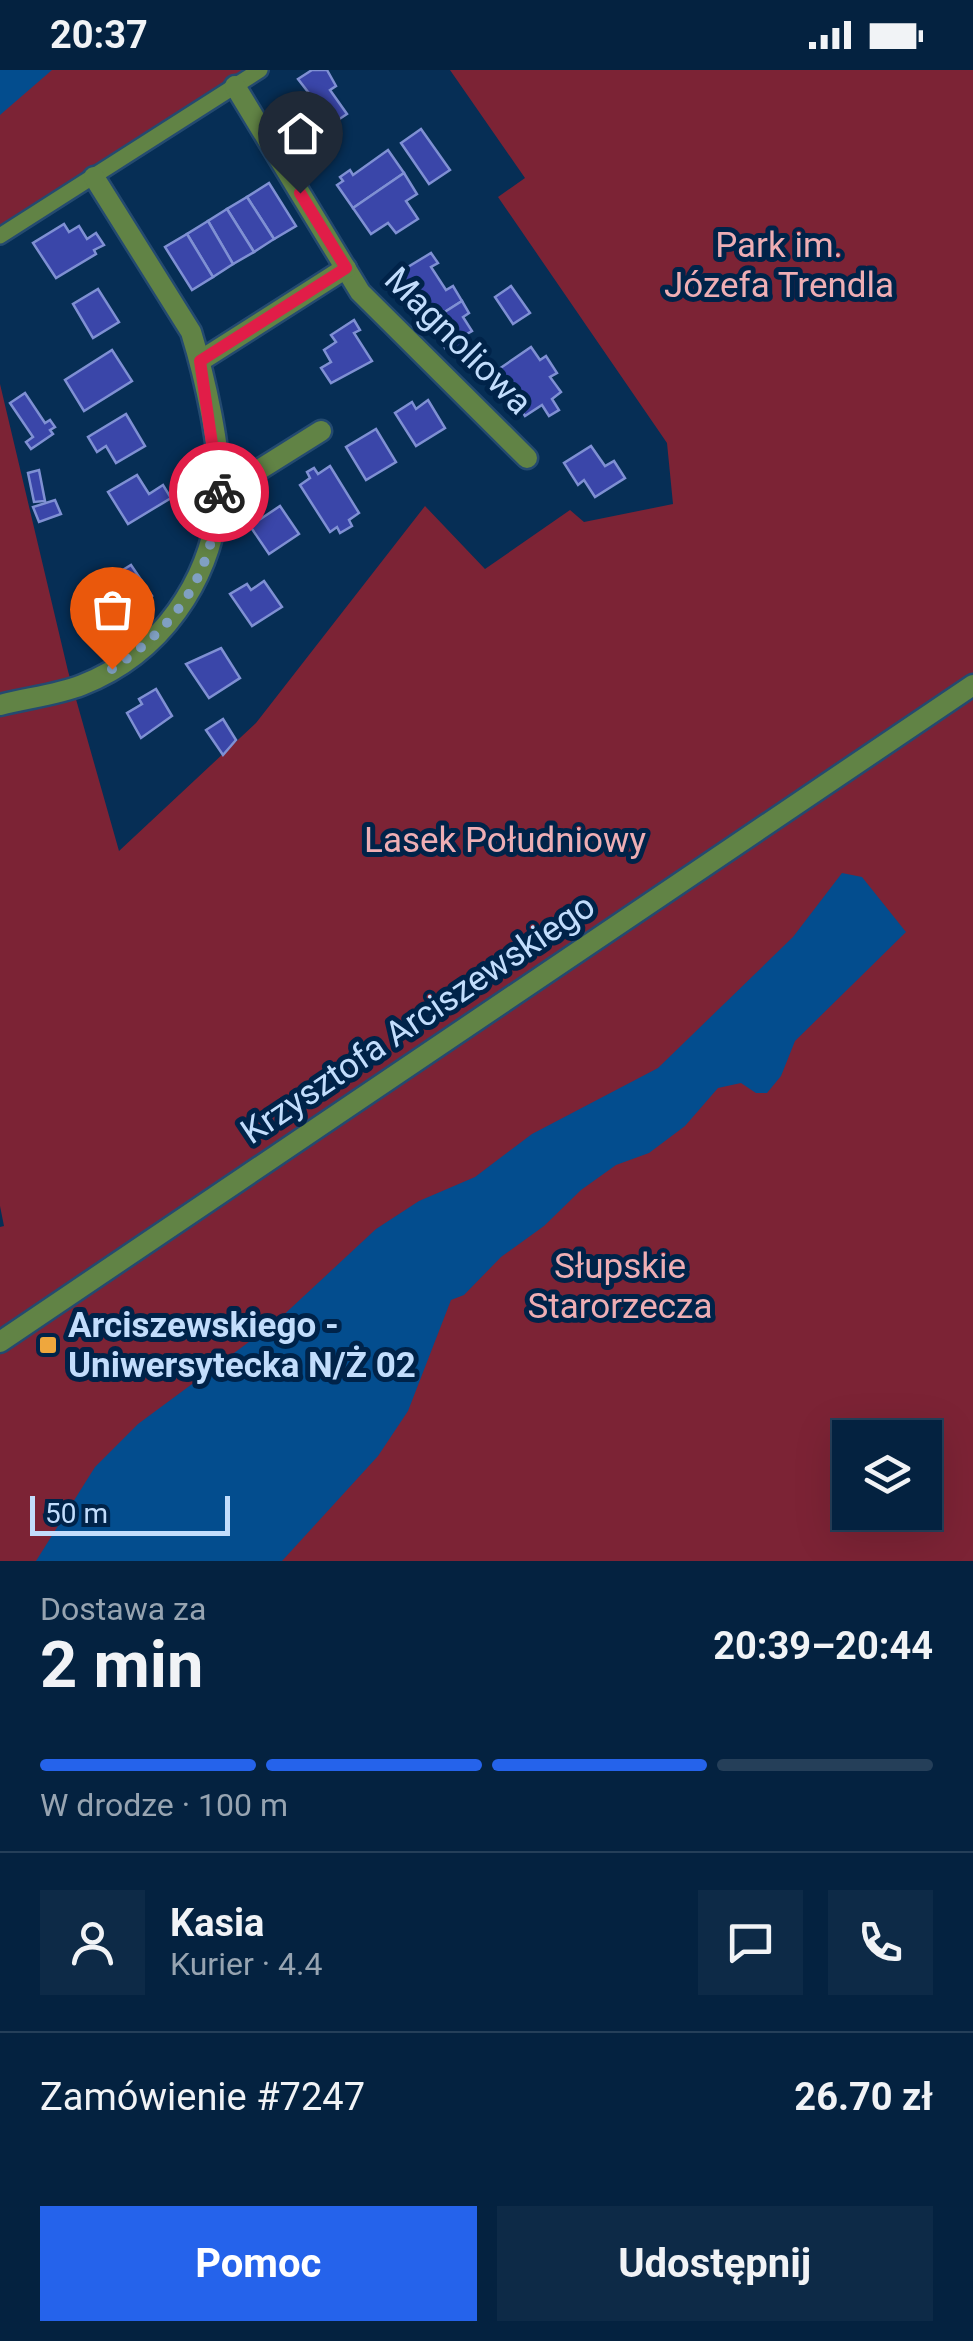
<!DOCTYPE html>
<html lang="pl">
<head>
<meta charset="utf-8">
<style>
	:root { --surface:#042240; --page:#0d2a47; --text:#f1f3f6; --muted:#97a4b1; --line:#253f59; --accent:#2563eb }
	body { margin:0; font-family:Roboto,sans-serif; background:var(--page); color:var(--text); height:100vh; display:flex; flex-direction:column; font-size:38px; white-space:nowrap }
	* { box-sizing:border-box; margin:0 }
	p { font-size:32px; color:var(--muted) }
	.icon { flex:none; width:55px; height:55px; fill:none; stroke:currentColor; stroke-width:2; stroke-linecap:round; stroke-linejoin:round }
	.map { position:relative; height:1491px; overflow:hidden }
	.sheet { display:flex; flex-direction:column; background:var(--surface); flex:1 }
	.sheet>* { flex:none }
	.fabs { position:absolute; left:832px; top:1350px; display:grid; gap:20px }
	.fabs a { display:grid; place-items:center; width:110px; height:110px; border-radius:0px; background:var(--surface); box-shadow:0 10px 40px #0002,0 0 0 2px var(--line); font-size:50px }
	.scale { position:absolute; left:30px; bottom:25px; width:200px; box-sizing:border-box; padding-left:10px; border:5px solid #c2ddfc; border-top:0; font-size:28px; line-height:35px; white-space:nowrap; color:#c2ddfc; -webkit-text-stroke:8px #002349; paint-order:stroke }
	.pin { position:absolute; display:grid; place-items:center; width:85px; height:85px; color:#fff; margin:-102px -42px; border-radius:50% 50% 50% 0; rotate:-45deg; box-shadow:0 0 10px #0007 }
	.pin .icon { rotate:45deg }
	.courier { position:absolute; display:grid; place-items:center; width:100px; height:100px; margin:-50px; border:8px solid #e11d48; border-radius:50%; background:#fff; color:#222; box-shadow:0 2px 12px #0007 }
	.summary em { font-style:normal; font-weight:700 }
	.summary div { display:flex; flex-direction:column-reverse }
	.summary { display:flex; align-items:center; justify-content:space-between; height:170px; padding:0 40px }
	h1 { font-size:65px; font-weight:700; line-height:75px }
	.bar { display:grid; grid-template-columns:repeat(4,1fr); gap:15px 10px; align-content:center; height:120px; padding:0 40px }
	.bar i { height:12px; border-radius:8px; background:var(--line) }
	.bar .active { background:var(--accent) }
	.bar p { grid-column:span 4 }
	.line { display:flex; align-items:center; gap:25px; padding:0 40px; border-top:2px solid var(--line) }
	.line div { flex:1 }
	.round { display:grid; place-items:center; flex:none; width:105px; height:105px; border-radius:0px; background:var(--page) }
	.button { display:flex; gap:20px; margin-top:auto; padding:20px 40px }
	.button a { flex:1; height:115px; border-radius:0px; background:var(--accent); color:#fff; font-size:40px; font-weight:700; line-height:115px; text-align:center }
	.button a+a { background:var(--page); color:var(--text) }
	.status { display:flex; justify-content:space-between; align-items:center; height:70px; padding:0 50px; background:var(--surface); direction:ltr }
	.status svg { height:28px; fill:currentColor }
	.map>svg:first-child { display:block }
</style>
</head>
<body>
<div class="status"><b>20:37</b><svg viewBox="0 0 49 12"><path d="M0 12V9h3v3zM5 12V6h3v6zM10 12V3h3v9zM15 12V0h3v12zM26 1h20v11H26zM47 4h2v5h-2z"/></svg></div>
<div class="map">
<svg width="973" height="1491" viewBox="0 0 973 1491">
	<rect width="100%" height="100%" fill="#062e55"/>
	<g fill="#7c2335" fill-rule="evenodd">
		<polygon points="0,0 252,0 0,158"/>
		<path d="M450 0H973V1491H0V1157L4 1156 0 1136V314L68 601 119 781 256 653 425 436 485 499 570 440 584 452 673 434 667 373 498 127 525 108ZM850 1368H925V1442H850Z"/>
	</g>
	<g fill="#034d8e">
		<polygon points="0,0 52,0 0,45"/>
		<polygon points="842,803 862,807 906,862 795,971 781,1006 767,1023 756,1023 741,1013 718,1018 685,1056 649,1083 616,1095 581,1120 544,1156 501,1187 464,1225 451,1230 408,1341 378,1386 282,1491 36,1491 95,1397 138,1354 276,1252 376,1159 419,1131 475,1107 532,1064 658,998 793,867"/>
	</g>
	<g fill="#3a46a9" stroke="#7f90d3" stroke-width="2.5">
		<polygon points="312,0 327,0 336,16 330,20 347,44 311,68 289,35 308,22 298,9"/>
		<polygon points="421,59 450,100 429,114 401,73"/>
		<polygon points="388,80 404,103 353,138 337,115 343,111 340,107 350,100 353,105"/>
		<polygon points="404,103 417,124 406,131 418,149 396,163 388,153 371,164 353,138"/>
		<polygon points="269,113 296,156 274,169 247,127"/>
		<polygon points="247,127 274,169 254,182 227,139"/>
		<polygon points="227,139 254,182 233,194 208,151"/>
		<polygon points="208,151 233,194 213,207 187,164"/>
		<polygon points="64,154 69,162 79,156 87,169 96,163 104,175 94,180 96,184 56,208 33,173"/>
		<polygon points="187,164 213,207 192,220 165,177"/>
		<polygon points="431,183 438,193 431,197 446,220 453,216 462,231 429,252 422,241 415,245 406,233 414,228 398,203"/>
		<polygon points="511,216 530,243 513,254 495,227"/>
		<polygon points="98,219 119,252 93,268 73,234"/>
		<polygon points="462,231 469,243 463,247 472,261 460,268 465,276 454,283 449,275 445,278 429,252"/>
		<polygon points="354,250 360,260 354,263 372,291 331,313 321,298 331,292 324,280 336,272 331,265"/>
		<polygon points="531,277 540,290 546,286 557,303 550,307 561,322 552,329 559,340 549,346 542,335 525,346 496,301"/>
		<polygon points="112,280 132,311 84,341 65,310"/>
		<polygon points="25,323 45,353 50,350 55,357 50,360 53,364 31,379 26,372 33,367 10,333"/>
		<polygon points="428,330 445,358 416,376 395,343 412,332 416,339"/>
		<polygon points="126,344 145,376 116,393 106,376 97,382 88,367"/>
		<polygon points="376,359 396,392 366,410 346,377"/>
		<polygon points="591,376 605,396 614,391 625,408 595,427 584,410 578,415 564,393"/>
		<polygon points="330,396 359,443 349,450 352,456 340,463 337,457 330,462 300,415 310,408 307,402 314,398 318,404"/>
		<polygon points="39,400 45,431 34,432 28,403"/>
		<polygon points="137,405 149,424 163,415 171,428 128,454 108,422"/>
		<polygon points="55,430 61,444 39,452 33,437"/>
		<polygon points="280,436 299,464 269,484 250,456"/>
		<polygon points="131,495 152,526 113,551 92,519"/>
		<polygon points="264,511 282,537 252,556 230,524 247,514 251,520"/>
		<polygon points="221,578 240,608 209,628 186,594"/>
		<polygon points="156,619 172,646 141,668 127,643 142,634 139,629"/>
		<polygon points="223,649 236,670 223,685 206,660"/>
	</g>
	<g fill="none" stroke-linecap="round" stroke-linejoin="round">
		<g stroke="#244a70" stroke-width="20">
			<polyline id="service" points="0,166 260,0"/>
		</g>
		<g stroke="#244a70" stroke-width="25">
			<g id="minor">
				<polyline points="235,16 360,222 527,388"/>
				<polyline points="200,291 346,198"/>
				<polyline points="219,425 321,361"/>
				<path d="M0 635C26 628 57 625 82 615 161 584 211 511 219 428 223 385 204 304 191 262L94 107"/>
			</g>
		</g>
		<g stroke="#244a70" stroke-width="25">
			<polyline id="tertiary" points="0,1272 973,615"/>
		</g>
		<use href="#service" stroke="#618345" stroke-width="15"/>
		<use href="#minor" stroke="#618345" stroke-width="20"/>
		<use href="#tertiary" stroke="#618345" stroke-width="20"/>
	</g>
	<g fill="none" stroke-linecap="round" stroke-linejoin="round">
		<path stroke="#80a0c2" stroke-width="10" stroke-dasharray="0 18" d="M112 599C179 554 213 504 219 422"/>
		<polyline stroke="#e11d48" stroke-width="12" points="219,422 200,291 346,198 300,123"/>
	</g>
	<rect fill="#efa73d" stroke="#002349" stroke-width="4" x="38" y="1265" width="20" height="20" rx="5"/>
	<g text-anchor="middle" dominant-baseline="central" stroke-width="10" stroke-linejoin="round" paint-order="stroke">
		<g font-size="35" fill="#eeaeb4" stroke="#002349">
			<text x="779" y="175">Park im.<tspan x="779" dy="40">Józefa Trendla</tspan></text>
			<text x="505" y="770">Lasek Południowy</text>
			<text x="620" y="1196">Słupskie<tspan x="620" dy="40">Starorzecza</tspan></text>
		</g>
		<g font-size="35" fill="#c2ddfc" stroke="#002349">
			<text transform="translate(458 271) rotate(45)">Magnoliowa</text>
			<text transform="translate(418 949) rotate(-34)">Krzysztofa Arciszewskiego</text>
		</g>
		<g font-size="35" font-weight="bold" fill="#c2ddfc" stroke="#002349" text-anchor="start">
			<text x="68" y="1255">Arciszewskiego -<tspan x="68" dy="40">Uniwersytecka N/Ż 02</tspan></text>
		</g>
	</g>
</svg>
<div class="fabs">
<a><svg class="icon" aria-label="layers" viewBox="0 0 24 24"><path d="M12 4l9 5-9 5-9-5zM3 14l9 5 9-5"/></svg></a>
</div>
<div class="scale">50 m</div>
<div class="pin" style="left:112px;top:599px;background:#ea580c"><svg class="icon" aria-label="bag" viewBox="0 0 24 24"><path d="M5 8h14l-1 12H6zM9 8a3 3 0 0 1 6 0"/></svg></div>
<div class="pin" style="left:300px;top:123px;background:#1f2937"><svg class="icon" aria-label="home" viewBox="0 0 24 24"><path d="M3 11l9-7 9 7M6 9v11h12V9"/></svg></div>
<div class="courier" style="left:219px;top:422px"><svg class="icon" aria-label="bike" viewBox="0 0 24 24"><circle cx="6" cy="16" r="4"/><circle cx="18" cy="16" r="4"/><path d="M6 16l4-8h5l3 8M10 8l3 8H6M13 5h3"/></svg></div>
</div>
<section class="sheet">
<div class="summary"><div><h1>2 min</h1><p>Dostawa za</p></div><em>20:39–20:44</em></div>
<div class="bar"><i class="active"></i><i class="active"></i><i class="active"></i><i></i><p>W drodze · 100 m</p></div>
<div class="line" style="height:180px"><a class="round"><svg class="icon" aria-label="person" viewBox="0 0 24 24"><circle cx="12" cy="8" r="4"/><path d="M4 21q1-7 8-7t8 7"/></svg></a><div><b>Kasia</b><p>Kurier · 4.4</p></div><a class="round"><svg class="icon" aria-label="chat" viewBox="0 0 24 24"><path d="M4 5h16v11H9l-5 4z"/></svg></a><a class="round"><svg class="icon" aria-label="phone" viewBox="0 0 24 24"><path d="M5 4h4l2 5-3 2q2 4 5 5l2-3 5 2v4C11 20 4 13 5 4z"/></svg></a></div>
<div class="line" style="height:130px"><div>Zamówienie #7247</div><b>26.70 zł</b></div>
<div class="button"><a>Pomoc</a><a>Udostępnij</a></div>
</section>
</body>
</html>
